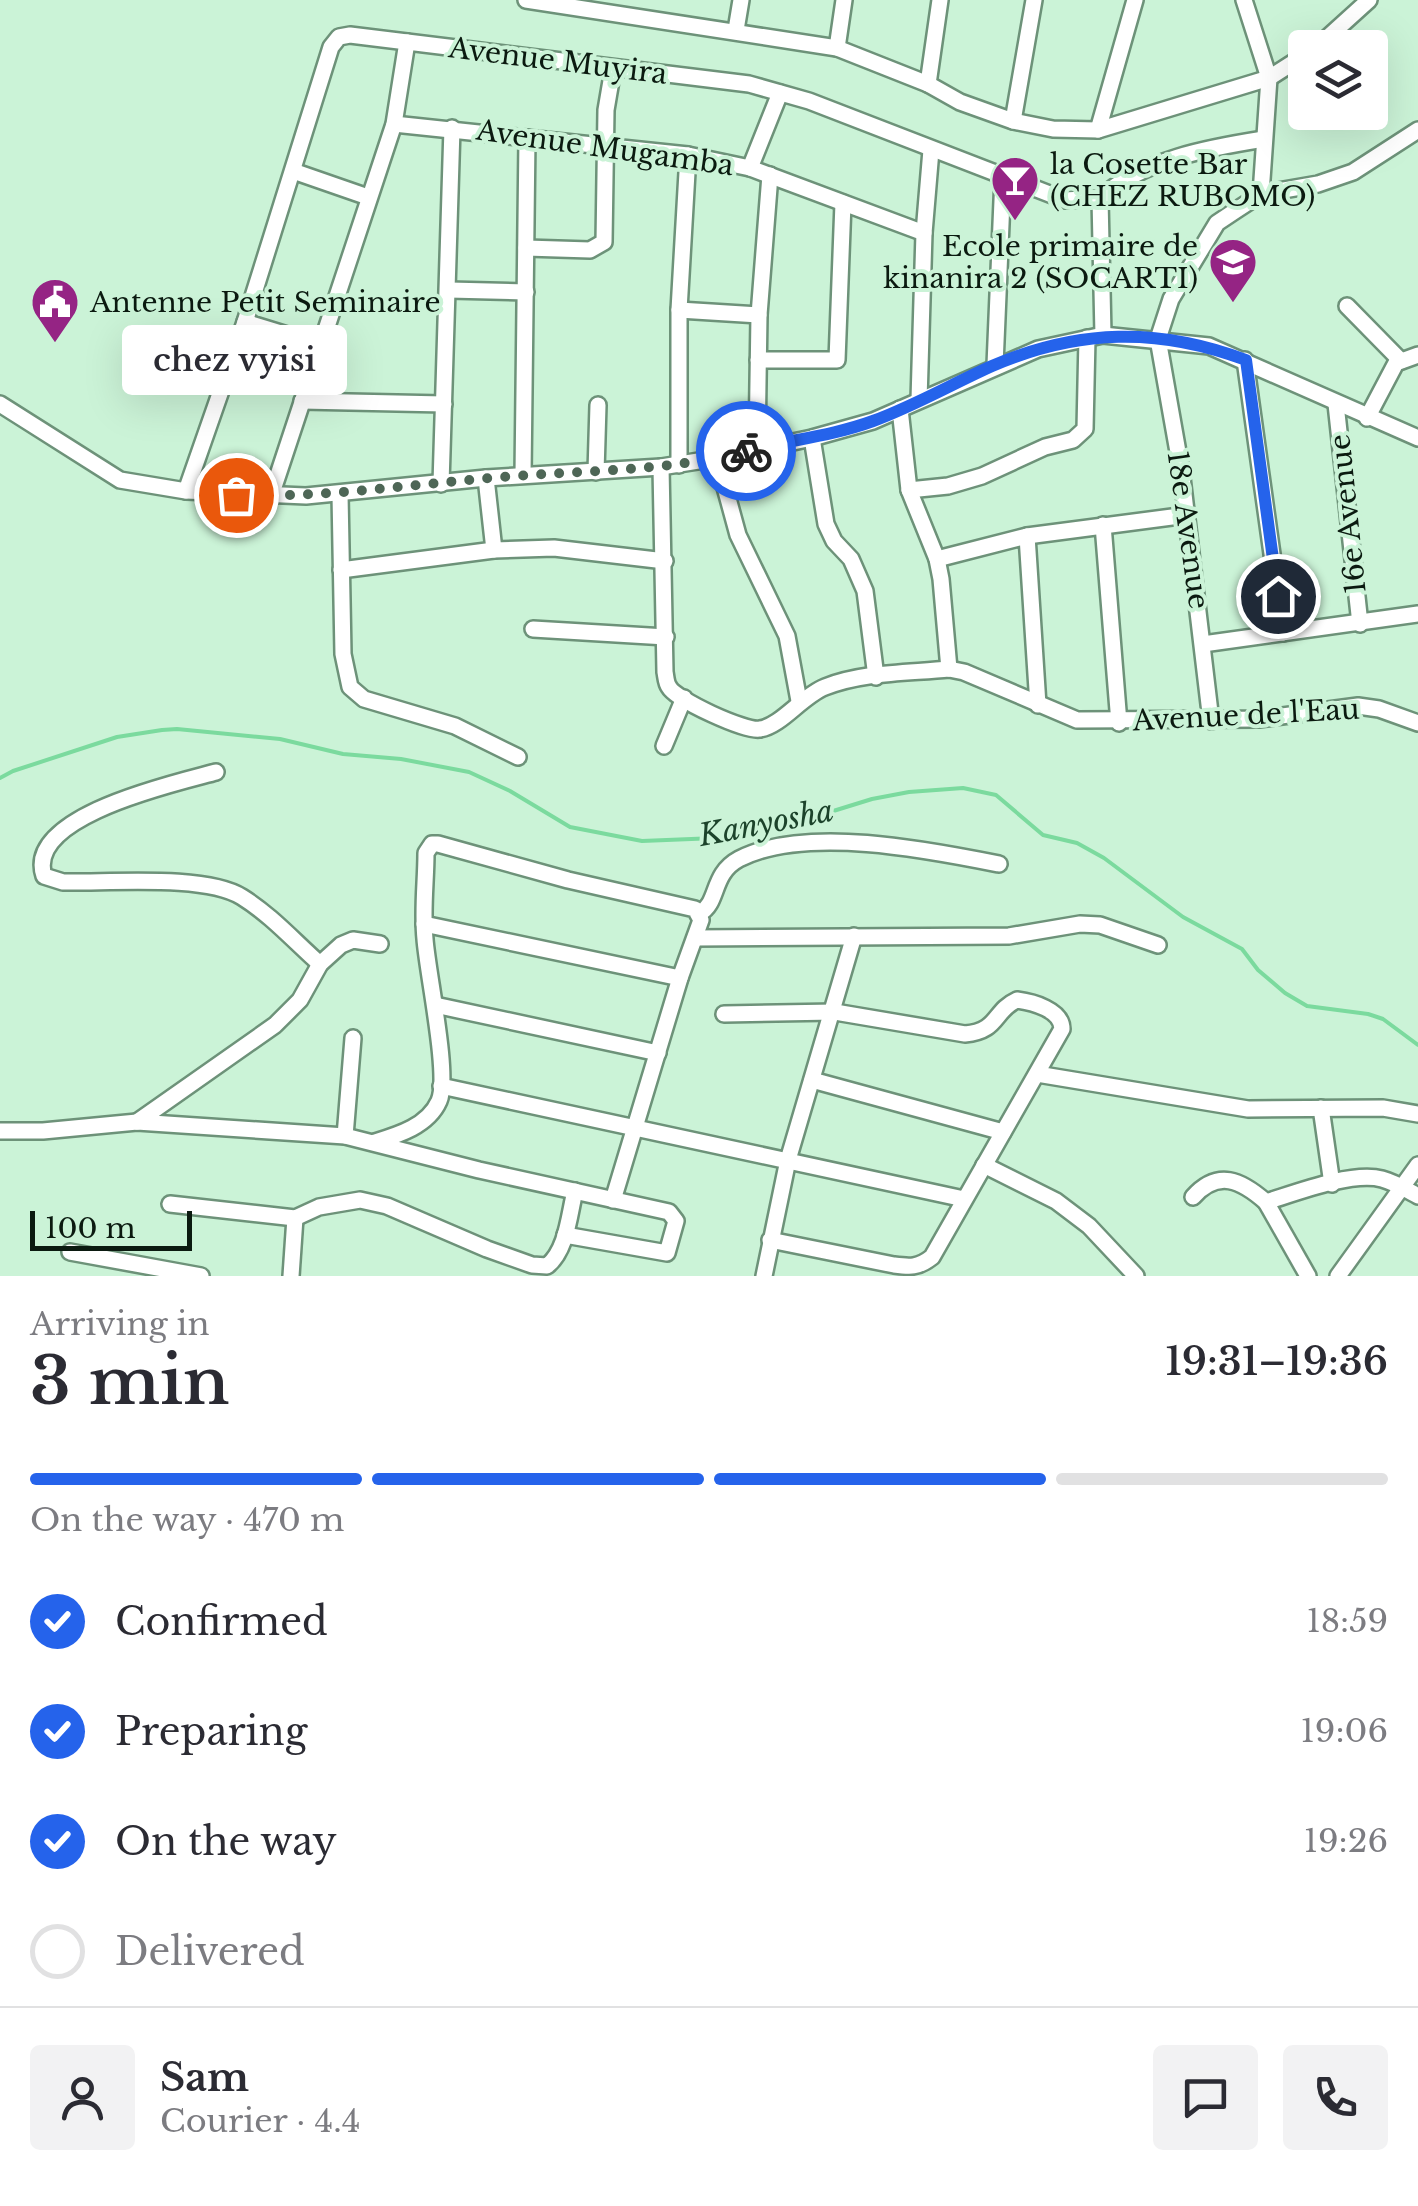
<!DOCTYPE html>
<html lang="en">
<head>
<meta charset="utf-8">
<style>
	:root { --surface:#fff; --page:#f2f2f3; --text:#2b2b33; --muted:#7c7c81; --line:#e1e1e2; --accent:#2563eb }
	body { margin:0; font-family:"Libre Baskerville",serif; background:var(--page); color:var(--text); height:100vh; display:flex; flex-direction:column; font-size:38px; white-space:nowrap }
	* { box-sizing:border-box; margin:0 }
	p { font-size:32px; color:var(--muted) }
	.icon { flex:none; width:55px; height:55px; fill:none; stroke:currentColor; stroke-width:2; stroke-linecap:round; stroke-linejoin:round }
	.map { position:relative; height:1276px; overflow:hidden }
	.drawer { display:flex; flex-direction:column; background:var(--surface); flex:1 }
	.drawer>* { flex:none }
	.buttons { position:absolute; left:1288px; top:30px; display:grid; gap:20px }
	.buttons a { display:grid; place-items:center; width:100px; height:100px; border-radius:10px; background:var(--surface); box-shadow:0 10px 40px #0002; font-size:50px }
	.scale { position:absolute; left:30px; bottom:25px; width:162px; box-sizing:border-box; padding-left:10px; border:5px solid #0b1a10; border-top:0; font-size:28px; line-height:35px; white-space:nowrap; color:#0b1a10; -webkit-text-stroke:8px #cbf3d7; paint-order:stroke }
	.pin { position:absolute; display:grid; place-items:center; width:85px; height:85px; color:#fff; margin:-42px; border:5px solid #fff; border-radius:50%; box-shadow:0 2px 10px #0007 }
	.courier { position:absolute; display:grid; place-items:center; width:100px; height:100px; margin:-50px; border:8px solid #2563eb; border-radius:50%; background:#fff; color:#222; box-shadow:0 2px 12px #0007 }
	.bubble { position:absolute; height:70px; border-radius:10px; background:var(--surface); box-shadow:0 10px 40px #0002; font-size:32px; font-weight:600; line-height:70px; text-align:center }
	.summary em { font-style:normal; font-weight:600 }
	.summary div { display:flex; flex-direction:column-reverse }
	.summary { display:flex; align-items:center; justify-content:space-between; height:170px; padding:0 30px }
	h1 { font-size:65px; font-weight:600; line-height:75px }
	.bar { display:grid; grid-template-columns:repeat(4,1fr); gap:15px 10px; align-content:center; height:120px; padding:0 30px }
	.bar i { height:12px; border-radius:8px; background:var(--line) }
	.bar .on { background:var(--accent) }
	.bar p { grid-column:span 4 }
	.line { display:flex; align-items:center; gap:25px; padding:0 30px; border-top:2px solid var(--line) }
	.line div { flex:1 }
	.round { display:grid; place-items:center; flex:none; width:105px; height:105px; border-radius:10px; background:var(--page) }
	ol { padding:0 30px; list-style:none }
	li { display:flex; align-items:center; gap:30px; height:110px }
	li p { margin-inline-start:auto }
	li .icon { padding:10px; border-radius:50%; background:var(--accent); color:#fff; stroke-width:4 }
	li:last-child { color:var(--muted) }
	li i { width:55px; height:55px; border:5px solid var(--line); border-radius:50% }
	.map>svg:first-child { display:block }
</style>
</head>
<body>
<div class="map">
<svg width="1418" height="1276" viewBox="0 0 1418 1276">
	<rect width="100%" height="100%" fill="#cbf3d7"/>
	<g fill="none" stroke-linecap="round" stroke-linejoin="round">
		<polyline stroke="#7bda9e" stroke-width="4" points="0,778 13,771 117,737 162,730 177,729 280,739 343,754 401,759 469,772 510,791 570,827 642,841 716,838 788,825 872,799 909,792 963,788 996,795 1043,835 1077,843 1104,858 1183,917 1242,949 1258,970 1285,993 1307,1006 1368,1014 1383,1019 1418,1045"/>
		<g stroke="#6d9279" stroke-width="20">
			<g id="minor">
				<polyline points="526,0 837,48 928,84 960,102 1013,121 1053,129 1098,130 1269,78 1305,55"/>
				<polyline points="1244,0 1269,78 1261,194"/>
				<polyline points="736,30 741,0"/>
				<polyline points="837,48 844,0"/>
				<polyline points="1316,48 1369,0"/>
				<polyline points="928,84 940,0"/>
				<polyline points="1013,121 1034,0"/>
				<polyline points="394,124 688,155 750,168 924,233"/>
				<polyline points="1098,130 1135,0"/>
				<polyline points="750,168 780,93"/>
				<polyline points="293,171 368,197"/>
				<path d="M1100 198C1145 159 1207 148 1264 139"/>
				<polyline points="526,248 590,250 604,242 606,110 613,69"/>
				<polyline points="449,290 526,292"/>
				<polyline points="1347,306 1401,361"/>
				<polyline points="679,310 759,315"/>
				<polyline points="245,322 320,345"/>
				<polyline points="758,360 837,360 843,203"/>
				<polyline points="1245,360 1283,633"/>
				<polyline points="995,365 1003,177"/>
				<polyline points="919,400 924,233 931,150"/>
				<polyline points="302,401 444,404"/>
				<polyline points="0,404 120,480 186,491 306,496 486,478 661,467 717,458 812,438 873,421 1038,349 1103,335 1209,346 1418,438"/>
				<polyline points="1336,404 1360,624"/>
				<polyline points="900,409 909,490 937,559 941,579 949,669"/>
				<polyline points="1367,418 1396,363 1418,355"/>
				<polyline points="812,438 826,524 834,541 851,559 865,591 876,677"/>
				<polyline points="757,448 759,315 770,175"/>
				<polyline points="717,458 738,535 787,636 799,701"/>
				<polyline points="679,465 679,310 688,155"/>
				<path d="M661 467 665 672C666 677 666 683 669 687 676 700 746 732 760 729 781 726 802 696 825 687 862 672 909 673 949 669L964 672 1077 720 1259 719 1358 706 1379 709 1418 723"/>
				<polyline points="596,472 598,405"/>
				<polyline points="523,475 527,138"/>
				<polyline points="486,478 494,550"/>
				<polyline points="441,484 452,128"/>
				<polyline points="909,490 948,486 982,476 1045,447 1073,440 1085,429 1087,338"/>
				<polyline points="186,491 245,322 331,47 339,37 350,35 749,84 809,101 1065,200 1100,198 1103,335"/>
				<polyline points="340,494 343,654 350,687 364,699 455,726 518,757"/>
				<polyline points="271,496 394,124 407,42"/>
				<polyline points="1103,525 1119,723"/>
				<polyline points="1027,536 1038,705"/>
				<polyline points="937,559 1027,536 1187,515"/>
				<polyline points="341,570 494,550 554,548 665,561"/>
				<polyline points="533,629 666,637"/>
				<polyline points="1203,644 1418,614"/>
				<polyline points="1211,721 1181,469 1158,339 1171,299 1217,223 1235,211 1261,194 1318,184 1353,172 1418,130"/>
				<polyline points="664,746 684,698"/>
				<path d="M216 772C176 783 24 816 44 876L63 882C108 883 206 874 242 897 271 915 295 942 320 964"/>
				<path d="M700 913C719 903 711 874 739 859 805 825 929 850 999 864"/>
				<polyline points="424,924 680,978"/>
				<polyline points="695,938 1009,936 1080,924 1100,925 1158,945"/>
				<polyline points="435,1005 658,1053"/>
				<path d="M724 1014 835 1012 965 1034C999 1031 993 1011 1017 1000 1033 1002 1062 1010 1062 1029L932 1257C918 1268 910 1267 894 1265L770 1240"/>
				<polyline points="1037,1074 1248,1109 1383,1108 1418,1114"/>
				<polyline points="812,1080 1003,1132"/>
				<polyline points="441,1086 964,1199"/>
				<polyline points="1321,1108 1332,1184"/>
				<polyline points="137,1122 275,1025 300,1000 320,964 341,945 353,940 380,944"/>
				<polyline points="0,1131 43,1131 137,1122 345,1136 479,1170 669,1212 676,1221 667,1253 565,1235"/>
				<polyline points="345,1136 353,1038"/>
				<path d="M375 1142C398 1135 428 1126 439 1101 450 1076 427 971 425 939 422 910 426 881 426 853L432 844H438L568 880 695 909 701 920 680 978 613 1200"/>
				<polyline points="984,1165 1056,1201 1089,1226 1136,1276"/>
				<path d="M1193 1197C1218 1169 1241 1180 1266 1202 1295 1193 1352 1171 1382 1179 1394 1182 1407 1190 1418 1196"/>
				<polyline points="1266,1202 1308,1276"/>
				<path d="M170 1204 295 1218 319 1207 360 1200 387 1206 487 1249 532 1265 547 1266C567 1250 569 1215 575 1191"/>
				<polyline points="70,1252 201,1276"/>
				<polyline points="291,1276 295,1218"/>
				<polyline points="764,1276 788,1160 854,936"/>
				<polyline points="1338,1276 1418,1165"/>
			</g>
		</g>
		<use href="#minor" stroke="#fff" stroke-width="15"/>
	</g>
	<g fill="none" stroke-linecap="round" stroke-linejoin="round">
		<path stroke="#4e6656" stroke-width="10" stroke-dasharray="0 18" d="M236 495C326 498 413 484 503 477 585 470 666 472 746 451"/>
		<path stroke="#2563eb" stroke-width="12" d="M746 451C789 440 832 436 873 421 914 406 952 384 992 366 1078 329 1158 327 1246 360L1278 596"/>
	</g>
	<defs>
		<g id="bar-pin" transform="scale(2.5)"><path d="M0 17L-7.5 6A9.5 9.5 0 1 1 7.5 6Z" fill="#952484" stroke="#cbf3d7"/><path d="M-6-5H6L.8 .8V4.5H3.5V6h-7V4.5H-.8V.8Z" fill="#fff"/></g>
		<g id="school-pin" transform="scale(2.5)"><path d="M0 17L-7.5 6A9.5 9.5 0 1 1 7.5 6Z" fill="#952484" stroke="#cbf3d7"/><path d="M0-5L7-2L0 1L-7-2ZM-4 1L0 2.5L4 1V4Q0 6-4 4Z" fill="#fff"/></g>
		<g id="civic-pin" transform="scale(2.5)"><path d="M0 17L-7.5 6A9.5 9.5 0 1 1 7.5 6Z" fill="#952484" stroke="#cbf3d7"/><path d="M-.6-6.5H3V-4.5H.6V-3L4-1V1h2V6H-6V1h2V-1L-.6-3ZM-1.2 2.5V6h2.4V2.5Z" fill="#fff"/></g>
	</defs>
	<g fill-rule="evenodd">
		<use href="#bar-pin" x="1015" y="180"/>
		<use href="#school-pin" x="1233" y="262"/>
		<use href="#civic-pin" x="55" y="302"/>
	</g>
	<g text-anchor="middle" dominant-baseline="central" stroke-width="8" stroke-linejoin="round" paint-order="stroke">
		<g font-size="28" fill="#0b1a10" stroke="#cbf3d7">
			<text transform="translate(558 61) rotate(7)">Avenue Muyira</text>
			<text transform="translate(605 148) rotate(8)">Avenue Mugamba</text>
			<text transform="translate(1348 514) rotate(-96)">16e Avenue</text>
			<text transform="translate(1188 530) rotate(82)">18e Avenue</text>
			<text transform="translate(1246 715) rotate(-3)">Avenue de l'Eau</text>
		</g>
		<g font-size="28" fill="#0b1a10" stroke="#cbf3d7" text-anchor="start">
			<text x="1050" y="164">la Cosette Bar<tspan x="1050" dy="32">(CHEZ RUBOMO)</tspan></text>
			<text x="1198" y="246" text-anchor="end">Ecole primaire de<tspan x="1198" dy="32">kinanira 2 (SOCARTI)</tspan></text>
			<text x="90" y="302">Antenne Petit Seminaire</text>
		</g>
		<g font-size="30" font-style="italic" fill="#1c432b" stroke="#cbf3d7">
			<text transform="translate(766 823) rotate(-11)">Kanyosha</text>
		</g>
	</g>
</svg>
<div class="buttons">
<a><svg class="icon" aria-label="layers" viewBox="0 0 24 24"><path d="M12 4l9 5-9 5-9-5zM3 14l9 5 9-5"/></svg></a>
</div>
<div class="scale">100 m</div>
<div class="pin" style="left:236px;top:495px;background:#ea580c"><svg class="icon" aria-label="bag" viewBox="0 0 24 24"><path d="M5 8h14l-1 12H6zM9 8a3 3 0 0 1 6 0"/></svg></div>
<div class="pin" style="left:1278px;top:596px;background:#1f2937"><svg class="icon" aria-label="home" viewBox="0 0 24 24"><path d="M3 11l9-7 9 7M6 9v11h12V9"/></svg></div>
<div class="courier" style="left:746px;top:451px"><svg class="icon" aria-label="bike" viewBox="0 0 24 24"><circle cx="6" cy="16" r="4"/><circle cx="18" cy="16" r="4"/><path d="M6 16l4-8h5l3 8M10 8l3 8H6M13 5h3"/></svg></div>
<div class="bubble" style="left:122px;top:325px;width:225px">chez vyisi</div>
</div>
<section class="drawer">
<div class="summary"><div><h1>3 min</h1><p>Arriving in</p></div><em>19:31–19:36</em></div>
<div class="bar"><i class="on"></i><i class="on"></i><i class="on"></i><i></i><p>On the way · 470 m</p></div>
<ol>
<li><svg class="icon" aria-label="check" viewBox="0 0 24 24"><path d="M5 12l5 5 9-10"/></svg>Confirmed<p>18:59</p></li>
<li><svg class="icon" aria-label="check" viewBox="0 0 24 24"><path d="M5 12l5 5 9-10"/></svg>Preparing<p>19:06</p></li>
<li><svg class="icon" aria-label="check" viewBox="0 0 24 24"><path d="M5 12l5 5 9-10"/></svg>On the way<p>19:26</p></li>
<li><i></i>Delivered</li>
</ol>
<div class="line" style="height:180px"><a class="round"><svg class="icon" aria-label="person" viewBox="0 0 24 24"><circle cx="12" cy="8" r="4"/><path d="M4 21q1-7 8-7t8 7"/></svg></a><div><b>Sam</b><p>Courier · 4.4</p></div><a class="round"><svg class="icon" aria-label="chat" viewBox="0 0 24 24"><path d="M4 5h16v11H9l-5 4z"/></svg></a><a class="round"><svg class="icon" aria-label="phone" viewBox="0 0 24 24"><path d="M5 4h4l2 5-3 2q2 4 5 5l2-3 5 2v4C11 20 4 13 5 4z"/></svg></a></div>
</section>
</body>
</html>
